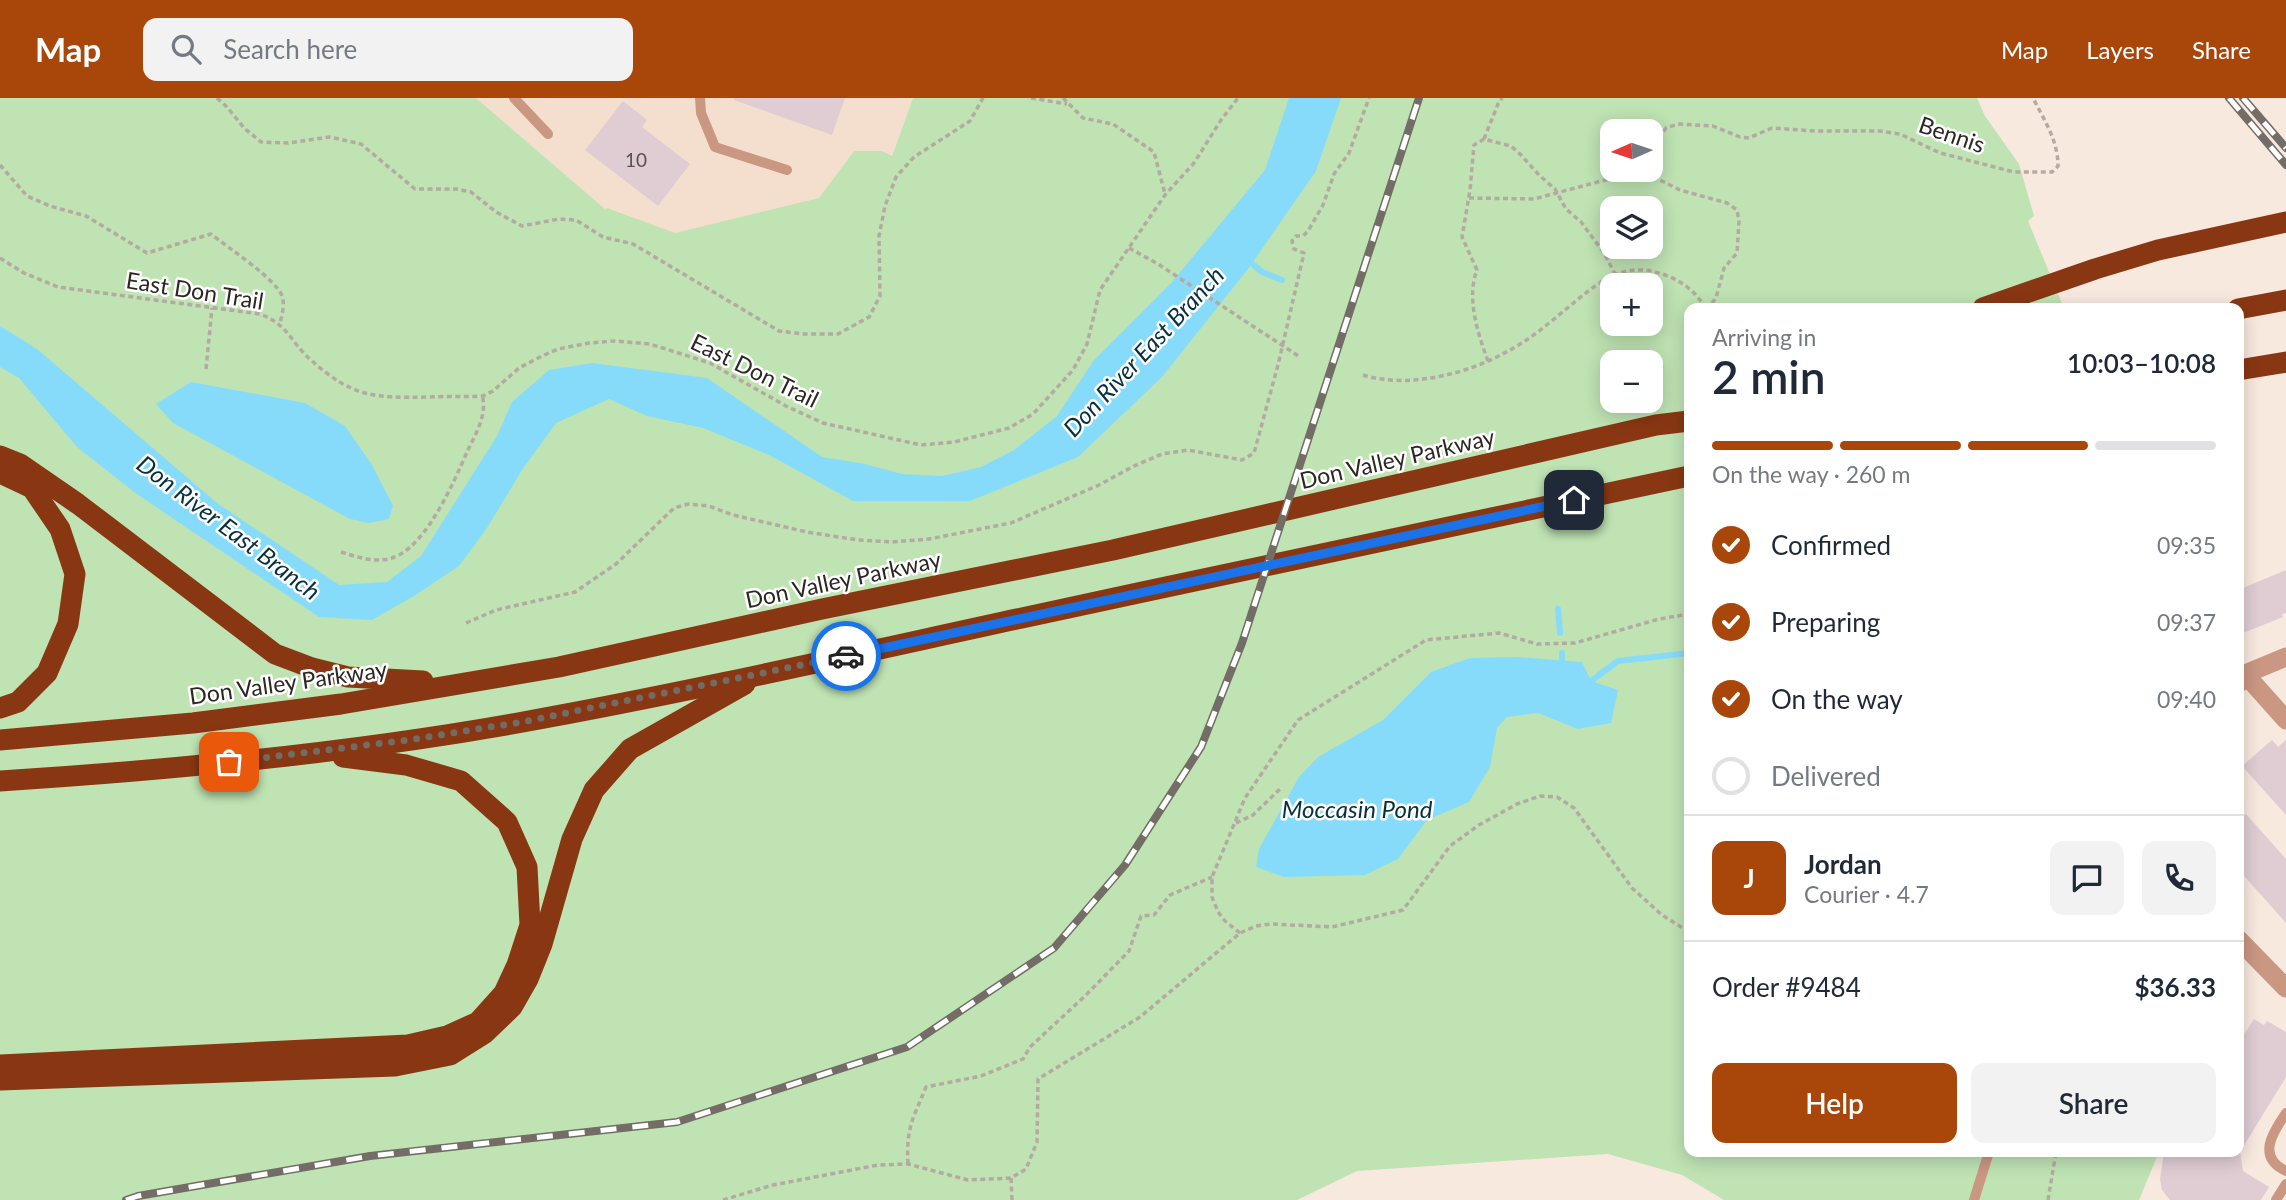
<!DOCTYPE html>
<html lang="en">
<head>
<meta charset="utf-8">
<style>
	:root { --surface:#fff; --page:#f2f2f3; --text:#1f2937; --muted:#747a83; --line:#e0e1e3; --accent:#a9470a }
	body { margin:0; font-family:Lato,sans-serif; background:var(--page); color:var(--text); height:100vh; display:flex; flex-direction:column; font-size:26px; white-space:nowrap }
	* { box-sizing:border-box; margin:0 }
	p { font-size:23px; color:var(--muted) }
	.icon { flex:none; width:38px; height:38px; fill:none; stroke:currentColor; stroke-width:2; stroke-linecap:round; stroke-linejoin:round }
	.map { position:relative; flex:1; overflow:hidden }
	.sheet { position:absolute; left:1684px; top:205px; width:560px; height:854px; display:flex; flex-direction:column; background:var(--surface); border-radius:14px; box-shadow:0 4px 18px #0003 }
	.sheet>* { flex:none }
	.needle { width:46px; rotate:267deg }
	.buttons { position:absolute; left:1600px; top:21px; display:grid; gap:14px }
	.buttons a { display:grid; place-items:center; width:63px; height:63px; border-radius:14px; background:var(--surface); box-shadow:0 4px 18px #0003; font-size:35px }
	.pin { position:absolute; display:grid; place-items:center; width:60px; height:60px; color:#fff; margin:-30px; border-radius:14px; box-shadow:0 4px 10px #0006 }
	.courier { position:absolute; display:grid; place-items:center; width:70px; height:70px; margin:-35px; border:5px solid #1a73e8; border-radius:50%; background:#fff; color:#222; box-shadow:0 2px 9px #0007 }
	.head em { font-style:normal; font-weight:600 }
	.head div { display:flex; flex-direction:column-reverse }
	.head { display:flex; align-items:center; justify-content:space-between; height:119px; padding:0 28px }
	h1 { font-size:46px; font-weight:600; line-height:52px }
	.bar { display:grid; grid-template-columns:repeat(4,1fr); gap:10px 7px; align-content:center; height:84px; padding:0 28px }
	.bar i { height:9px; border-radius:5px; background:var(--line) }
	.bar .active { background:var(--accent) }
	.bar p { grid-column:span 4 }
	.line { display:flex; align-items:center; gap:18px; padding:0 28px; border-top:2px solid var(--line) }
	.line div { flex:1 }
	.round { display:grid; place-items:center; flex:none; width:74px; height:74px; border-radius:14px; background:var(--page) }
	ol { padding:0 28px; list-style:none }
	li { display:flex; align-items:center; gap:21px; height:77px }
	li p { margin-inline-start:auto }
	li .icon { padding:7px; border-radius:50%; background:var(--accent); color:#fff; stroke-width:4 }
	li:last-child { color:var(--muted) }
	li i { width:38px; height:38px; border:4px solid var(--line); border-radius:50% }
	.primary-button { display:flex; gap:14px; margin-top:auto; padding:14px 28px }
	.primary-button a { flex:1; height:80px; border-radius:14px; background:var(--accent); color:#fff; font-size:28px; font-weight:600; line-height:80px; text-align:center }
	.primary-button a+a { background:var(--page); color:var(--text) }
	header { display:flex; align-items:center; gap:42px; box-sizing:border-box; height:98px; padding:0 35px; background:var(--accent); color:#fff }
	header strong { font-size:33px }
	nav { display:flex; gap:38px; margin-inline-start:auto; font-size:24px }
	.search { width:490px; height:63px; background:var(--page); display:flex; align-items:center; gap:18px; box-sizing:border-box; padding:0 24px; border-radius:14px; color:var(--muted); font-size:26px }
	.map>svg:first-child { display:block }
</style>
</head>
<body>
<header>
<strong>Map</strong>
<div class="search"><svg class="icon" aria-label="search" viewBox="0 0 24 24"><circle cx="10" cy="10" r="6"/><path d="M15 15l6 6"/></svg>Search here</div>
<nav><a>Map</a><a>Layers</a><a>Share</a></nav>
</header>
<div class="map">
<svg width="2286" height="1102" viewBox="0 0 2286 1102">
	<rect width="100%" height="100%" fill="#f8e9df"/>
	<polygon fill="#f4dfcf" points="476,0 913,0 882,85 642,143"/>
	<path fill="#bfe3b3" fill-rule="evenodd" d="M0 0H476L605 111 607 110 675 135 819 100 854 53H882L892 58 913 0H1977L1985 18 2019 66 2034 118 2028 123 2064 210H1689V1054H2159L2139 1102H1724L1682 1077 1608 1056 1357 1073 1297 1102H0ZM1612 33H1650V72H1612ZM1612 110H1650V149H1612ZM1612 187H1650V226H1612ZM1612 264H1650V303H1612Z"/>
	<g fill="#87dbfa">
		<polygon points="1289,0 1341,0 1316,73 1248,171 1162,279 1078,359 970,403 853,403 771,358 703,330 647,318 609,301 556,325 522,372 487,430 459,468 414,498 372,522 319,519 134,394 77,349 19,280 0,269 0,228 37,251 217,405 339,487 387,484 421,458 497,338 512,304 549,272 592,265 707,280 822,359 865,366 902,376 942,378 981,369 1014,352 1057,318 1094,262 1172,184 1265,72"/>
		<polygon points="191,284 305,305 345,328 372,367 393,408 389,421 369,425 350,421 173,325 156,306"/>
		<polygon points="1517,559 1582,564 1591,583 1618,592 1611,625 1578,631 1538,615 1507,619 1497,630 1490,669 1469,704 1427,722 1398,761 1365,777 1284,779 1256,769 1259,751 1299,679 1318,659 1383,622 1431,574 1470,560"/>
	</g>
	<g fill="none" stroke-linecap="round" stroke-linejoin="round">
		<g stroke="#87dbfa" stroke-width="6">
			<polyline points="1248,162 1262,174 1282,182"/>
			<polyline points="1558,511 1560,535"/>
			<polyline points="1562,555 1562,562"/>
			<polyline points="1591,583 1618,563 1689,555"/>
		</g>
	</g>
	<g fill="#dfcdd3">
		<polygon points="734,0 845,0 832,37 734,2"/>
		<polygon points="623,3 647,22 642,29 690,66 658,108 585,52"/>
		<polygon points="2286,472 2286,515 2282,516 2283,519 2238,537 2238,492"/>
		<polygon points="2272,642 2278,649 2286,642 2286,717 2242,668"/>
		<polygon points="2246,716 2286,761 2286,825 2238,771 2238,723"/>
		<polygon points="2254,921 2264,927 2267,923 2286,934 2286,979 2240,1054 2243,1073 2269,1089 2261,1102 2170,1102 2162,1092 2160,1081 2164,1054 2238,1054 2238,946"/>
	</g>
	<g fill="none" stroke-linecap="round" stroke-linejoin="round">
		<g stroke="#b5aaa1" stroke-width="3.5" stroke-dasharray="5 3.5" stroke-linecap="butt">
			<polyline points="217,0 227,9 244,30 261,44 288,45 330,39 361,46 415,91 456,91 471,94 496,114 522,128 559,121 576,122 603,139 633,146 779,233 804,236 838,236 869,219 880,198 879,138 885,108 896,79 914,59 970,23 983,0"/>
			<polyline points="1031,0 1067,6"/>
			<polyline points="1063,0 1083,20 1113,26 1154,54 1165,96"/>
			<polyline points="1484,41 1498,6 1502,0"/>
			<path d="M1650 55 1666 30 1678 26 1713 28 1740 39 1749 40 1772 30 1815 33H1880L1900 36 1940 55 2014 74H2052L2058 68C2058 42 2044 22 2033 0"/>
			<path d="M0 67 27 98 50 108 86 118 147 155 211 136C227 149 276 181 282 198 285 207 282 217 280 225"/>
			<polyline points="1469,100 1534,101 1605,82 1650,77 1680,92 1727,105 1737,112 1739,123 1737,155 1724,170 1716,200 1708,210"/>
			<polyline points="1129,150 1158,166 1300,259"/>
			<path d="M0 160 24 175 58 189 260 216C289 227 290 244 311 262 353 300 375 300 429 299 447 298 465 299 483 298L493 293 519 270 542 258 558 251 589 245 615 243 650 246 710 265 786 308 823 325 921 347 954 344 1009 330 1033 316 1073 272 1087 246 1100 192 1165 97 1194 65 1221 22 1238 0"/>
			<path d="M1488 263C1478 236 1466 200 1477 172L1462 139 1470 92 1474 47 1484 41 1491 43 1511 48 1520 56 1539 77 1555 91 1566 111 1581 124 1604 155 1615 176"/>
			<polyline points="206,271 212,210"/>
			<path d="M1363 277C1408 291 1468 276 1508 253 1529 242 1547 227 1565 212 1598 185 1624 159 1670 179 1684 185 1698 196 1705 210"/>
			<path d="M341 454C360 460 381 467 399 457 429 441 454 384 467 354 473 341 481 328 483 314 484 309 483 303 483 298"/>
			<polyline points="466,525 496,512 575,494 616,466 674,410 688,406 709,408 733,417 807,434 858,442 892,444 929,441 1011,425 1099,387 1134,368 1162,356 1188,352 1242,362 1254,355 1278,267 1304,155 1294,151 1292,143 1296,138 1303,138 1308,133 1323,107 1334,76 1349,55 1369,0"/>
			<polyline points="1236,725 1253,717 1282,689"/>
			<polyline points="1240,835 1225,823 1218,814 1212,799 1212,779 1245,700 1298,622 1426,542 1499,535 1537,546 1575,545 1659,521 1689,516"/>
			<polyline points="2238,883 2244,880"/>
			<path d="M908 1066C906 1029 913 1021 926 989L981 978 1023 961 1030 949 1085 898 1129 853 1141 818 1154 817 1170 797 1212 779"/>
			<polyline points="1011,1080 1012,1102"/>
			<polyline points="723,1102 773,1087 878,1067 908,1066 968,1082 1011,1080 1026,1071 1037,1044 1038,981 1140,919 1240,835 1256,828 1271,826 1332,829 1403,812 1450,748 1479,727 1517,706 1540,698 1557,699 1574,710 1632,790 1662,817 1689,834"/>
			<polyline points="2048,1102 2056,1054"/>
		</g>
		<g stroke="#ca9783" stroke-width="10">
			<polyline points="514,0 548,36"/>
			<polyline points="700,0 701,15 715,49 787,72"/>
			<path d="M2286 1015C2273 1034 2256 1059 2286 1073"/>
			<polyline points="1974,1102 1989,1054"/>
			<polyline points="2276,1102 2286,1086"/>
		</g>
		<g stroke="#ca9783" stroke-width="19">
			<polyline points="2245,576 2286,622"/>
			<polyline points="2239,585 2245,576 2286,559"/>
			<polyline points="2238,841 2286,890"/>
		</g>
		<g stroke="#893712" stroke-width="21">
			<polyline points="1983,210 2095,171 2158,152 2286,124"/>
			<polyline points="2238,211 2286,202"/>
			<polyline points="2238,272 2286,264"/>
			<polyline points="0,358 20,366 78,406 275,556 312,570 348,579 423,583"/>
			<polyline points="0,375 32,390 60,431 75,476 68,526 47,575 18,604 0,610"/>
			<polyline points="0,642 193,625 341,606 559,569 822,511 1113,452 1656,327 1689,323"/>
			<path d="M0 683C175 672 351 655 523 624 690 594 856 556 1022 520 1244 472 1466 425 1689 378"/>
			<polyline points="0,967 408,947 447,938 478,924 504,895 517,867 530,827 527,769 507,724 461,683 406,667 343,659"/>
			<polyline points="0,982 395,968 450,957 485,935 512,909 528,881 542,846 572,741 594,692 630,651 745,586"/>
		</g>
		<g stroke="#746c66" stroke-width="8">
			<g id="rail">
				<polyline points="2229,0 2286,67"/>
				<polyline points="2243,0 2286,50"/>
				<polyline points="126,1102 138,1098 370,1058 677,1024 907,949 1054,850 1125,767 1201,649 1242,545 1419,0"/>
			</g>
		</g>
		<use href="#rail" stroke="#fff" stroke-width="5" stroke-dasharray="16" stroke-linecap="butt"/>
	</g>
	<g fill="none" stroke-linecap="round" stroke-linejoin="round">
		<polyline stroke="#736b65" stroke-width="7" stroke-dasharray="0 12.6" points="229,664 408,642 522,624 846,558"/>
		<polyline stroke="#1a73e8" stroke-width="9" points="846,558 1574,402"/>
	</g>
	<g text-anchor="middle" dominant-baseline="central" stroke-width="5" stroke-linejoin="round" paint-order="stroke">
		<g font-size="19" fill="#59504f">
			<text x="636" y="61">10</text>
		</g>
		<g font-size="23" fill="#2c2723" stroke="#fff">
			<text transform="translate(1952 36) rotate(19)">Bennis</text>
			<text transform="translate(195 192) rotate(9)">East Don Trail</text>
			<text transform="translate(755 272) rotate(26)">East Don Trail</text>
			<text transform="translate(1397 360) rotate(-13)">Don Valley Parkway</text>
			<text transform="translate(843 481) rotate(-12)">Don Valley Parkway</text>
			<text transform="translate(288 584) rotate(-8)">Don Valley Parkway</text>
		</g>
		<g font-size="24" font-style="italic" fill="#07303d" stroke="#fff">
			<text transform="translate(1143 253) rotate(-47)">Don River East Branch</text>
			<text transform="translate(229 429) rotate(37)">Don River East Branch</text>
			<text x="1357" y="710">Moccasin Pond</text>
		</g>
	</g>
</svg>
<div class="buttons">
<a><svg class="needle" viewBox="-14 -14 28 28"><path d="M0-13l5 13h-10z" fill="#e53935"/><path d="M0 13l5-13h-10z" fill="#747a83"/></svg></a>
<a><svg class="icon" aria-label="layers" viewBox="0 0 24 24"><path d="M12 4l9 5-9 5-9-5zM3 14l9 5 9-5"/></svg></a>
<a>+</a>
<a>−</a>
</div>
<div class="pin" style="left:229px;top:664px;background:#ea580c"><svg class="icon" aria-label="bag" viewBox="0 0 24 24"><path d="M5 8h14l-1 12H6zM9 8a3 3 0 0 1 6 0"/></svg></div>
<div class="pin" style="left:1574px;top:402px;background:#1f2937"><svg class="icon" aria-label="home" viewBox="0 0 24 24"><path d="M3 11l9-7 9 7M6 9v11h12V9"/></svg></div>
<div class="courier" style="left:846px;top:558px"><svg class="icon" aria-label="car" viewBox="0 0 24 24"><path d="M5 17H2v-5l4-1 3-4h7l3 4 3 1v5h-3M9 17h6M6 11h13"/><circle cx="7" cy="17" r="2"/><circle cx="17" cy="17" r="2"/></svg></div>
<section class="sheet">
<div class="head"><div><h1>2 min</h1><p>Arriving in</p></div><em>10:03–10:08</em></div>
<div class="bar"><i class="active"></i><i class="active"></i><i class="active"></i><i></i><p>On the way · 260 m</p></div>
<ol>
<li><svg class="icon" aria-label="check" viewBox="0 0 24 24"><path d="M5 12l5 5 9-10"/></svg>Confirmed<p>09:35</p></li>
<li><svg class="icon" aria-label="check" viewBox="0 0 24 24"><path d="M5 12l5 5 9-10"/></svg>Preparing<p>09:37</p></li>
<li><svg class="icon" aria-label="check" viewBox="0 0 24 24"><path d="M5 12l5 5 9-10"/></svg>On the way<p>09:40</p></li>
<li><i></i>Delivered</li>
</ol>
<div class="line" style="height:126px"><b class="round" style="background:var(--accent);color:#fff">J</b><div><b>Jordan</b><p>Courier · 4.7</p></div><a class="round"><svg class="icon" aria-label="chat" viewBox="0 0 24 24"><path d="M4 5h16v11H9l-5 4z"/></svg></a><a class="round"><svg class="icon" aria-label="phone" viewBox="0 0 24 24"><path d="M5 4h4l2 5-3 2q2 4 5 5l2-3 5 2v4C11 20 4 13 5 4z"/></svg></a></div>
<div class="line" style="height:91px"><div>Order #9484</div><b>$36.33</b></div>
<div class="primary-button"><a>Help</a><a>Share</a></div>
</section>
</div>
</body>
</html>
